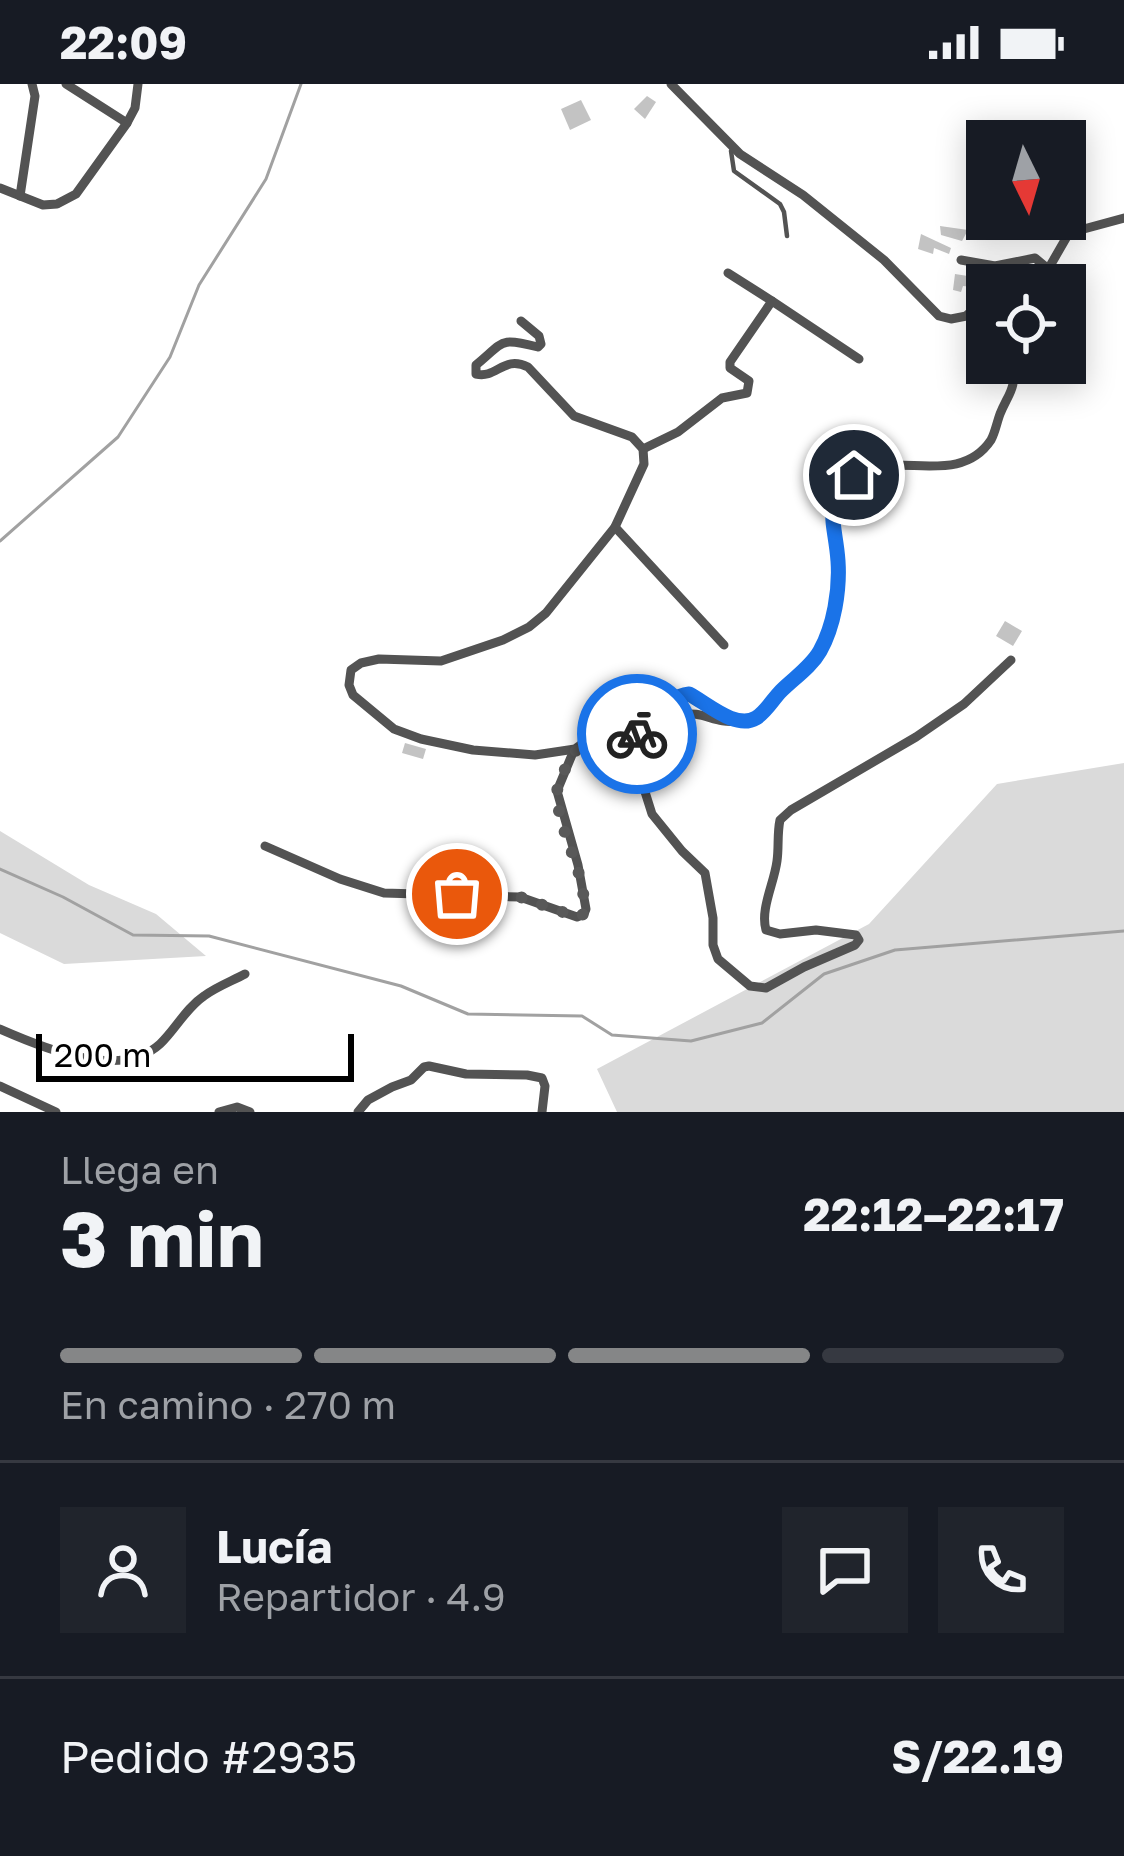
<!DOCTYPE html>
<html lang="es">
<head>
<meta charset="utf-8">
<style>
	:root { --surface:#171b24; --page:#20242c; --text:#f1f3f6; --muted:#9ea1a6; --line:#363941; --accent:#858687 }
	body { margin:0; font-family:"Golos Text",sans-serif; background:var(--page); color:var(--text); height:100vh; display:flex; flex-direction:column; font-size:45px; white-space:nowrap }
	* { box-sizing:border-box; margin:0 }
	p { font-size:39px; color:var(--muted) }
	.icon { flex:none; width:66px; height:66px; fill:none; stroke:currentColor; stroke-width:2; stroke-linecap:round; stroke-linejoin:round }
	.map { position:relative; height:1028px; overflow:hidden }
	.sheet { display:flex; flex-direction:column; background:var(--surface); flex:1 }
	.sheet>* { flex:none }
	.needle { width:78px; rotate:175deg }
	.controls { position:absolute; left:966px; top:36px; display:grid; gap:24px }
	.controls a { display:grid; place-items:center; width:120px; height:120px; border-radius:0px; background:var(--surface); box-shadow:0 6px 30px #0003; font-size:60px }
	.scale { position:absolute; left:36px; bottom:30px; width:318px; box-sizing:border-box; padding-left:12px; border:6px solid #000; border-top:0; font-size:33px; line-height:42px; white-space:nowrap; color:#000; -webkit-text-stroke:9px #fff; paint-order:stroke }
	.pin { position:absolute; display:grid; place-items:center; width:102px; height:102px; color:#fff; margin:-51px; border:6px solid #fff; border-radius:50%; box-shadow:0 3px 12px #0007 }
	.courier { position:absolute; display:grid; place-items:center; width:120px; height:120px; margin:-60px; border:9px solid #1a73e8; border-radius:50%; background:#fff; color:#222; box-shadow:0 3px 15px #0007 }
	.head em { font-style:normal; font-weight:700 }
	.head div { display:flex; flex-direction:column-reverse }
	.head { display:flex; align-items:center; justify-content:space-between; height:204px; padding:0 60px }
	h1 { font-size:78px; font-weight:700; line-height:90px }
	.bar { display:grid; grid-template-columns:repeat(4,1fr); gap:18px 12px; align-content:center; height:144px; padding:0 60px }
	.bar i { height:15px; border-radius:9px; background:var(--line) }
	.bar .active { background:var(--accent) }
	.bar p { grid-column:span 4 }
	.line { display:flex; align-items:center; gap:30px; padding:0 60px; border-top:3px solid var(--line) }
	.line div { flex:1 }
	.round { display:grid; place-items:center; flex:none; width:126px; height:126px; border-radius:0px; background:var(--page) }
	.status { display:flex; justify-content:space-between; align-items:center; height:84px; padding:0 60px; background:var(--surface); direction:ltr }
	.status svg { height:33px; fill:currentColor }
	.map>svg:first-child { display:block }
</style>
</head>
<body>
<div class="status"><b>22:09</b><svg viewBox="0 0 49 12"><path d="M0 12V9h3v3zM5 12V6h3v6zM10 12V3h3v9zM15 12V0h3v12zM26 1h20v11H26zM47 4h2v5h-2z"/></svg></div>
<div class="map">
<svg width="1124" height="1028" viewBox="0 0 1124 1028">
	<rect width="100%" height="100%" fill="#fff"/>
	<g fill="#dadada">
		<polygon points="1124,679 1124,1028 617,1028 597,985 869,840 997,700"/>
		<polygon points="0,747 89,801 156,830 206,872 64,880 0,849"/>
	</g>
	<g fill="none" stroke-linecap="round" stroke-linejoin="round">
		<g stroke="#a1a1a1" stroke-width="3">
			<polyline points="0,457 118,353 170,273 199,201 266,95 301,0"/>
			<polyline points="0,785 63,813 133,851 209,852 401,902 468,930 582,932 612,951 691,957 762,939 824,890 895,866 1124,847"/>
		</g>
	</g>
	<g fill="#c3c3c3">
		<polygon points="647,12 656,18 645,35 634,25"/>
		<polygon points="581,16 591,36 570,46 561,25"/>
		<polygon points="940,142 968,146 962,157 941,151"/>
		<polygon points="921,150 951,164 949,170 934,164 933,170 918,165"/>
		<polygon points="955,190 974,193 973,203 963,202 961,208 953,206"/>
		<polygon points="1005,537 1022,547 1013,562 996,552"/>
		<polygon points="405,659 426,665 423,675 402,669"/>
	</g>
	<g fill="none" stroke-linecap="round" stroke-linejoin="round">
		<polyline stroke="#535353" stroke-width="4.5" points="731,67 734,87 780,120 784,128 787,152"/>
		<g stroke="#535353" stroke-width="9">
			<polyline points="66,0 127,39"/>
			<polyline points="671,0 740,70 803,111 884,176 939,232 951,235 987,228"/>
			<polyline points="0,104 43,121 57,120 76,110 127,39 135,24 138,0"/>
			<polyline points="20,112 35,12 32,0"/>
			<polyline points="961,176 995,182 1035,174 1047,184"/>
			<polyline points="728,189 772,217"/>
			<polyline points="1019,201 1050,182 1069,149 1124,134"/>
			<polyline points="968,230 987,218"/>
			<path d="M521 237 539 252 541 260 538 263C499 253 505 257 476 281V290C497 295 503 271 528 283L574 332 632 353 643 365 644 380 615 443 546 529 529 543 503 556 441 577 379 575 361 579 351 586 349 601 353 611 394 645 421 655 473 666 535 671 575 665 589 655 601 652 641 649 675 612 689 611C710 621 741 651 762 629 771 621 777 611 786 602 797 592 811 582 819 570 835 544 841 503 838 473 835 452 827 429 837 410 871 349 953 413 991 356 995 349 997 338 1000 330 1009 308 1017 305 1012 279"/>
			<polyline points="643,365 678,348 722,314 747,309 749,297 730,284 730,278 772,217 859,275"/>
			<polyline points="615,443 724,561"/>
			<path d="M736 637C716 640 701 626 682 631L642 676 640 692 652 730 682 767 705 789 713 834V861L718 875 750 902 766 904 804 883 855 861 859 856 856 851 816 846 780 850 766 846C760 825 774 800 777 777 779 763 777 750 780 736L791 726 916 653 964 620 1011 576"/>
			<polyline points="265,762 340,795 384,809 520,813 577,833 584,830 586,825 578,781 557,707 574,666"/>
			<path d="M0 945C41 963 120 997 160 960 175 946 186 924 204 912 216 903 232 897 245 890"/>
			<polyline points="0,1002 56,1028"/>
			<polyline points="219,1028 237,1023 250,1028"/>
			<polyline points="358,1028 368,1016 392,1003 411,996 424,983 429,982 466,990 527,991 542,994 545,1002 542,1028"/>
		</g>
	</g>
	<g fill="none" stroke-linecap="round" stroke-linejoin="round">
		<path stroke="#595959" stroke-width="12" stroke-dasharray="0 21.6" d="M457 810 520 813 577 833 584 830C587 787 558 750 557 710 557 700 562 692 566 683 584 646 601 652 637 650"/>
		<path stroke="#1a73e8" stroke-width="15" d="M637 650C658 640 665 612 689 610 708 620 736 646 756 634 766 628 773 615 781 607 794 594 811 583 820 567 834 542 840 506 838 477 835 435 822 427 854 391"/>
	</g>
</svg>
<div class="controls">
<a><svg class="needle" viewBox="-14 -14 28 28"><path d="M0-13l5 13h-10z" fill="#e53935"/><path d="M0 13l5-13h-10z" fill="#9ea1a6"/></svg></a>
<a><svg class="icon" aria-label="locate" viewBox="0 0 24 24"><circle cx="12" cy="12" r="6"/><path d="M12 2v4M12 18v4M2 12h4M18 12h4"/></svg></a>
</div>
<div class="scale">200 m</div>
<div class="pin" style="left:457px;top:810px;background:#ea580c"><svg class="icon" aria-label="bag" viewBox="0 0 24 24"><path d="M5 8h14l-1 12H6zM9 8a3 3 0 0 1 6 0"/></svg></div>
<div class="pin" style="left:854px;top:391px;background:#1f2937"><svg class="icon" aria-label="home" viewBox="0 0 24 24"><path d="M3 11l9-7 9 7M6 9v11h12V9"/></svg></div>
<div class="courier" style="left:637px;top:650px"><svg class="icon" aria-label="bike" viewBox="0 0 24 24"><circle cx="6" cy="16" r="4"/><circle cx="18" cy="16" r="4"/><path d="M6 16l4-8h5l3 8M10 8l3 8H6M13 5h3"/></svg></div>
</div>
<section class="sheet">
<div class="head"><div><h1>3 min</h1><p>Llega en</p></div><em>22:12–22:17</em></div>
<div class="bar"><i class="active"></i><i class="active"></i><i class="active"></i><i></i><p>En camino · 270 m</p></div>
<div class="line" style="height:216px"><a class="round"><svg class="icon" aria-label="person" viewBox="0 0 24 24"><circle cx="12" cy="8" r="4"/><path d="M4 21q1-7 8-7t8 7"/></svg></a><div><b>Lucía</b><p>Repartidor · 4.9</p></div><a class="round"><svg class="icon" aria-label="chat" viewBox="0 0 24 24"><path d="M4 5h16v11H9l-5 4z"/></svg></a><a class="round"><svg class="icon" aria-label="phone" viewBox="0 0 24 24"><path d="M5 4h4l2 5-3 2q2 4 5 5l2-3 5 2v4C11 20 4 13 5 4z"/></svg></a></div>
<div class="line" style="height:156px"><div>Pedido #2935</div><b>S/22.19</b></div>
</section>
</body>
</html>
